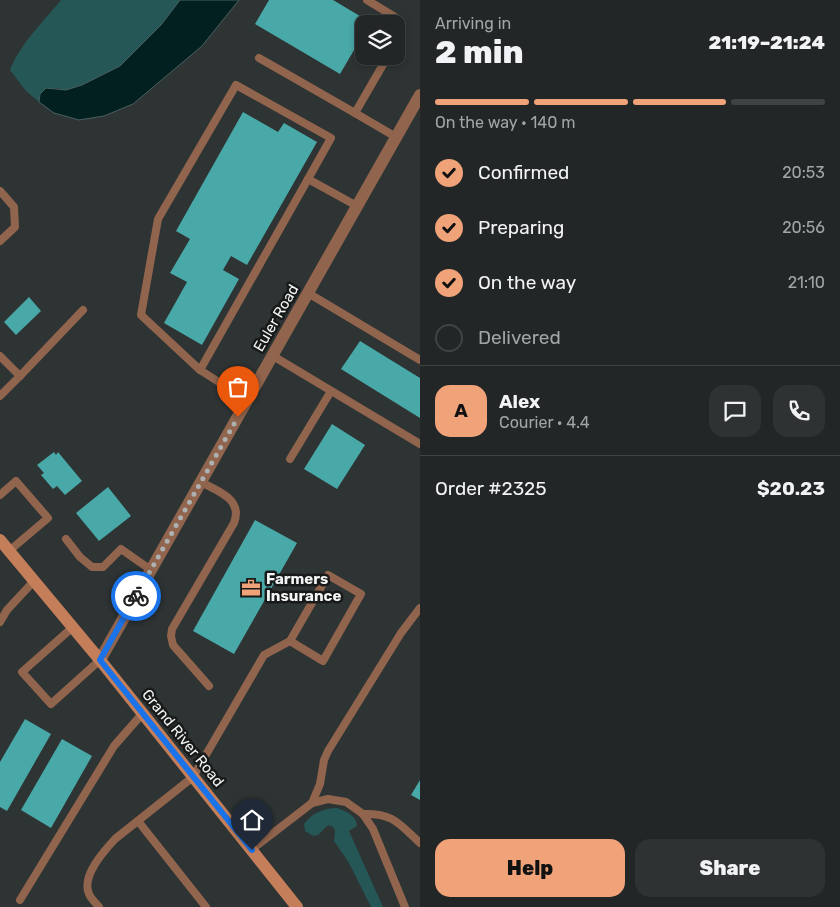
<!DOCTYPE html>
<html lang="en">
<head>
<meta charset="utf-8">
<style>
	:root { --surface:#222626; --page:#2e3232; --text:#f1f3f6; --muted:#a2a5a7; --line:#3f4343; --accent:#f0a279 }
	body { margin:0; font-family:Rubik,sans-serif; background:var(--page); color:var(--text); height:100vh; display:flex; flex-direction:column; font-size:19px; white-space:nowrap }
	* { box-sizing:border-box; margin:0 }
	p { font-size:16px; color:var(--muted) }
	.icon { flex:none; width:28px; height:28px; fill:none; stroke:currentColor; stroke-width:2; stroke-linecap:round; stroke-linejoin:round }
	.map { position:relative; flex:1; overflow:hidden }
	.drawer { display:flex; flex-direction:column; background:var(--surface); width:420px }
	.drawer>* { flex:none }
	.controls { position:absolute; left:355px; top:15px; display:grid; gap:10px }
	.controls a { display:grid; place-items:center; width:50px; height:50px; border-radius:10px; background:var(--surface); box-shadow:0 2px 8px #0003,0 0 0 1px var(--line); font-size:25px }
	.pin { position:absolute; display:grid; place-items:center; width:42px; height:42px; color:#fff; margin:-51px -21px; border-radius:50% 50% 50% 0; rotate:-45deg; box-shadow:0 0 5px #0007 }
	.pin .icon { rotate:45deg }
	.courier { position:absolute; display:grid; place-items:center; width:50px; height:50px; margin:-25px; border:4px solid #1a73e8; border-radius:50%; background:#fff; color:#222; box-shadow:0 1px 6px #0007 }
	.headline em { font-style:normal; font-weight:800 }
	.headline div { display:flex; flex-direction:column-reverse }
	.headline { display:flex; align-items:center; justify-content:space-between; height:85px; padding:0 15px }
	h1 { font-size:32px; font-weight:800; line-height:38px }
	.bar { display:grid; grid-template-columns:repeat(4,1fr); gap:8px 5px; align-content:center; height:60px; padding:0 15px }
	.bar i { height:6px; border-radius:4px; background:var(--line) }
	.bar .selected { background:var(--accent) }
	.bar p { grid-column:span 4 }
	.line { display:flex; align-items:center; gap:12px; padding:0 15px; border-top:1px solid var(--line) }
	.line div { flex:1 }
	.round { display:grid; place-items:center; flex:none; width:52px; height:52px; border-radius:15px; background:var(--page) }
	ol { padding:0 15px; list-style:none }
	li { display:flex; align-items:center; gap:15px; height:55px }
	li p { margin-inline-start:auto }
	li .icon { padding:5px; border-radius:50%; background:var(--accent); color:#111; stroke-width:4 }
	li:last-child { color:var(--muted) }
	li i { width:28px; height:28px; border:2px solid var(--line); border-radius:50% }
	.primary-button { display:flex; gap:10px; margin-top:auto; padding:10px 15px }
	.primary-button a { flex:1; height:58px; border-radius:15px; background:var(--accent); color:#111; font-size:20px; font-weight:800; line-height:58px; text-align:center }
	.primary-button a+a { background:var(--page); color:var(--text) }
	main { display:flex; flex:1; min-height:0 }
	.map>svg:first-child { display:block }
</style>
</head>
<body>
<main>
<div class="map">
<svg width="420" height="907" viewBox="0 0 420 907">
	<rect width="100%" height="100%" fill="#2e3333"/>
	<g fill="#255757">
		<path d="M61 0H180L161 25 120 66 82 85 66 90 56 88 40 94 39 102 26 91 10 70C20 44 43 22 61 0Z"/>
		<path d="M337 808C346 811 357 816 357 826L349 831 383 907H371L349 863 334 841 335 830 333 827 328 825 318 835 313 836 305 831 304 824C312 813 324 808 337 808Z"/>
	</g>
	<polygon fill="#022020" stroke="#4a6060" points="180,0 239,0 202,46 133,104 104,116 79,120 54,113 39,102 40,94 46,88 66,90 82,85 120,66 161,25"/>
	<g fill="#49a8a8">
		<polygon points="269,0 333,0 370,22 369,24 364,24 364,33 340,74 255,24"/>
		<polygon points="243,112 278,132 284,123 317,142 247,265 231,256 223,270 239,279 202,345 164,323 187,282 170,273 190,239 176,231"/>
		<polygon points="29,297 41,311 16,335 4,322"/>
		<polygon points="360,341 420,378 420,418 341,369"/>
		<polygon points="332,424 365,445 337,489 304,469"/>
		<polygon points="54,452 56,455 58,452 82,481 65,495 57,486 53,489 41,475 44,473 37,465"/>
		<polygon points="108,487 131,516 99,541 76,513"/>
		<polygon points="255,520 297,543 234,654 193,631"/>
		<polygon points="25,719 51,734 7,811 0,807 0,762"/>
		<polygon points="62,739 92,756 51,828 21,810"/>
		<polygon points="420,780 420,800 411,795"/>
	</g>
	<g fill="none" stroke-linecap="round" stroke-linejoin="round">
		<g stroke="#90644d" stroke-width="8">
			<polyline points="367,0 395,17 401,28 396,43"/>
			<polyline points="388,56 355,113 396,137"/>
			<polyline points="259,58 355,113"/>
			<polyline points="0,191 14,207 15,227 0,241"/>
			<polyline points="308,293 420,360"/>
			<polyline points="0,356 20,376 0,396"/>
			<polyline points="273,356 420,444"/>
			<polyline points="200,370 141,315 158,219 236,85 331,138 308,179 357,206"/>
			<polyline points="20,376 83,310"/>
			<polyline points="247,400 200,370 308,179"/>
			<polyline points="290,459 331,391"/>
			<path d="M201 482C219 492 243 499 234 523L172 629 171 636 173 645 209 686"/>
			<polyline points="0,495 16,481 48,518 9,551"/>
			<polyline points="66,539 80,557 92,567 103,567 121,549 151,570"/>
			<polyline points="0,622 7,610 34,581"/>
			<polyline points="73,627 22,672 51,704 100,660"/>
			<polyline points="312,803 320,784 324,760 328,751 401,633 420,608"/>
			<path d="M363 814C394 813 399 824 420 843"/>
			<polyline points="138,821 206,907"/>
			<polyline points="251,850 312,803 328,799 346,802 363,814 373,829 405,907"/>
			<polyline points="20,900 114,746 142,714"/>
			<path d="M99 907C96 903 91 899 89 894 81 876 104 851 115 839L193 777 264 655 290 641 328 575 361 594 323 661 290 641"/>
		</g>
		<polyline stroke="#90644d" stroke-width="12" points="100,660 420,95"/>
		<polyline stroke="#c47e59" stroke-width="12" points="0,540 100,660 297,907"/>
	</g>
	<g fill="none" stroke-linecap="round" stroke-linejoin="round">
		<polyline stroke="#adb1b1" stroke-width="5" stroke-dasharray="0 9" points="136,596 238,417"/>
		<polyline stroke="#1a73e8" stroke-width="6" points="136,596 100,660 252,850"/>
	</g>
	<defs>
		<g id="office-bare" transform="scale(1.5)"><path d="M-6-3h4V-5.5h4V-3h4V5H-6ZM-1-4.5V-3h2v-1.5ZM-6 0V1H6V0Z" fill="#f0a279" stroke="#181a1a" stroke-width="2.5" paint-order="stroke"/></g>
	</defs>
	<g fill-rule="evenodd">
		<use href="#office-bare" x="251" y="588"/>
	</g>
	<g text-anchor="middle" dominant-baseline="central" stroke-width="5" stroke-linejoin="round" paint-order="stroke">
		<g font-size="15" fill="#f2f5f5" stroke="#181a1a">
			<text transform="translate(276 318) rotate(-60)">Euler Road</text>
			<text transform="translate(183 738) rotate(51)">Grand River Road</text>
		</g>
		<g font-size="15" font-weight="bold" fill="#f2f5f5" stroke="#181a1a" text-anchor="start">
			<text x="266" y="579">Farmers<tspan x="266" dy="17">Insurance</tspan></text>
		</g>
	</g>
</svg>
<div class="controls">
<a><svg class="icon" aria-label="layers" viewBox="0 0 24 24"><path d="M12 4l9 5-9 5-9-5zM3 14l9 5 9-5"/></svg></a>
</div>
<div class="pin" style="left:238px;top:417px;background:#ea580c"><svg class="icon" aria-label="bag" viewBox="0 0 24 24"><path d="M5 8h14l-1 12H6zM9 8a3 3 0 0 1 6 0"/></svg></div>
<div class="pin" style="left:252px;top:850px;background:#1f2937"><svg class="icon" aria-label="home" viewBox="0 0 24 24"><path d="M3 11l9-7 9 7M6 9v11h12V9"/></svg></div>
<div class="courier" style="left:136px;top:596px"><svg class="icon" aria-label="bike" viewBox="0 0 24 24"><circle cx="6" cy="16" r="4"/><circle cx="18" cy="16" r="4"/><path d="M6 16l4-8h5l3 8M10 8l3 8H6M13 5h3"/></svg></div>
</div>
<section class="drawer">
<div class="headline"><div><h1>2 min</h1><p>Arriving in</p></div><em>21:19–21:24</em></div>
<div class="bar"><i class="selected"></i><i class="selected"></i><i class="selected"></i><i></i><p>On the way · 140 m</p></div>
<ol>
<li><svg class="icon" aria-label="check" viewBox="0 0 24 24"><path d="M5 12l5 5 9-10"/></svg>Confirmed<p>20:53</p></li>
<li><svg class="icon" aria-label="check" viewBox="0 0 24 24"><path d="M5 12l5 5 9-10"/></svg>Preparing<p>20:56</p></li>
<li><svg class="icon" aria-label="check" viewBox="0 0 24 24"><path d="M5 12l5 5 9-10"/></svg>On the way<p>21:10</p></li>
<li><i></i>Delivered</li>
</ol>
<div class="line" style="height:90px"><b class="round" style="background:var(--accent);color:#111">A</b><div><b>Alex</b><p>Courier · 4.4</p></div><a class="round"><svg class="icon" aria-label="chat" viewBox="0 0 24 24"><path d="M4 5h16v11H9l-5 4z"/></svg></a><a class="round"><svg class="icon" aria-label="phone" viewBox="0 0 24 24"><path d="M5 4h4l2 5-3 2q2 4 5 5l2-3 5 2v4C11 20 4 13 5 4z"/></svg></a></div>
<div class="line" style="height:65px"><div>Order #2325</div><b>$20.23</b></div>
<div class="primary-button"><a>Help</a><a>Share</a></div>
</section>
</main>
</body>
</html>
